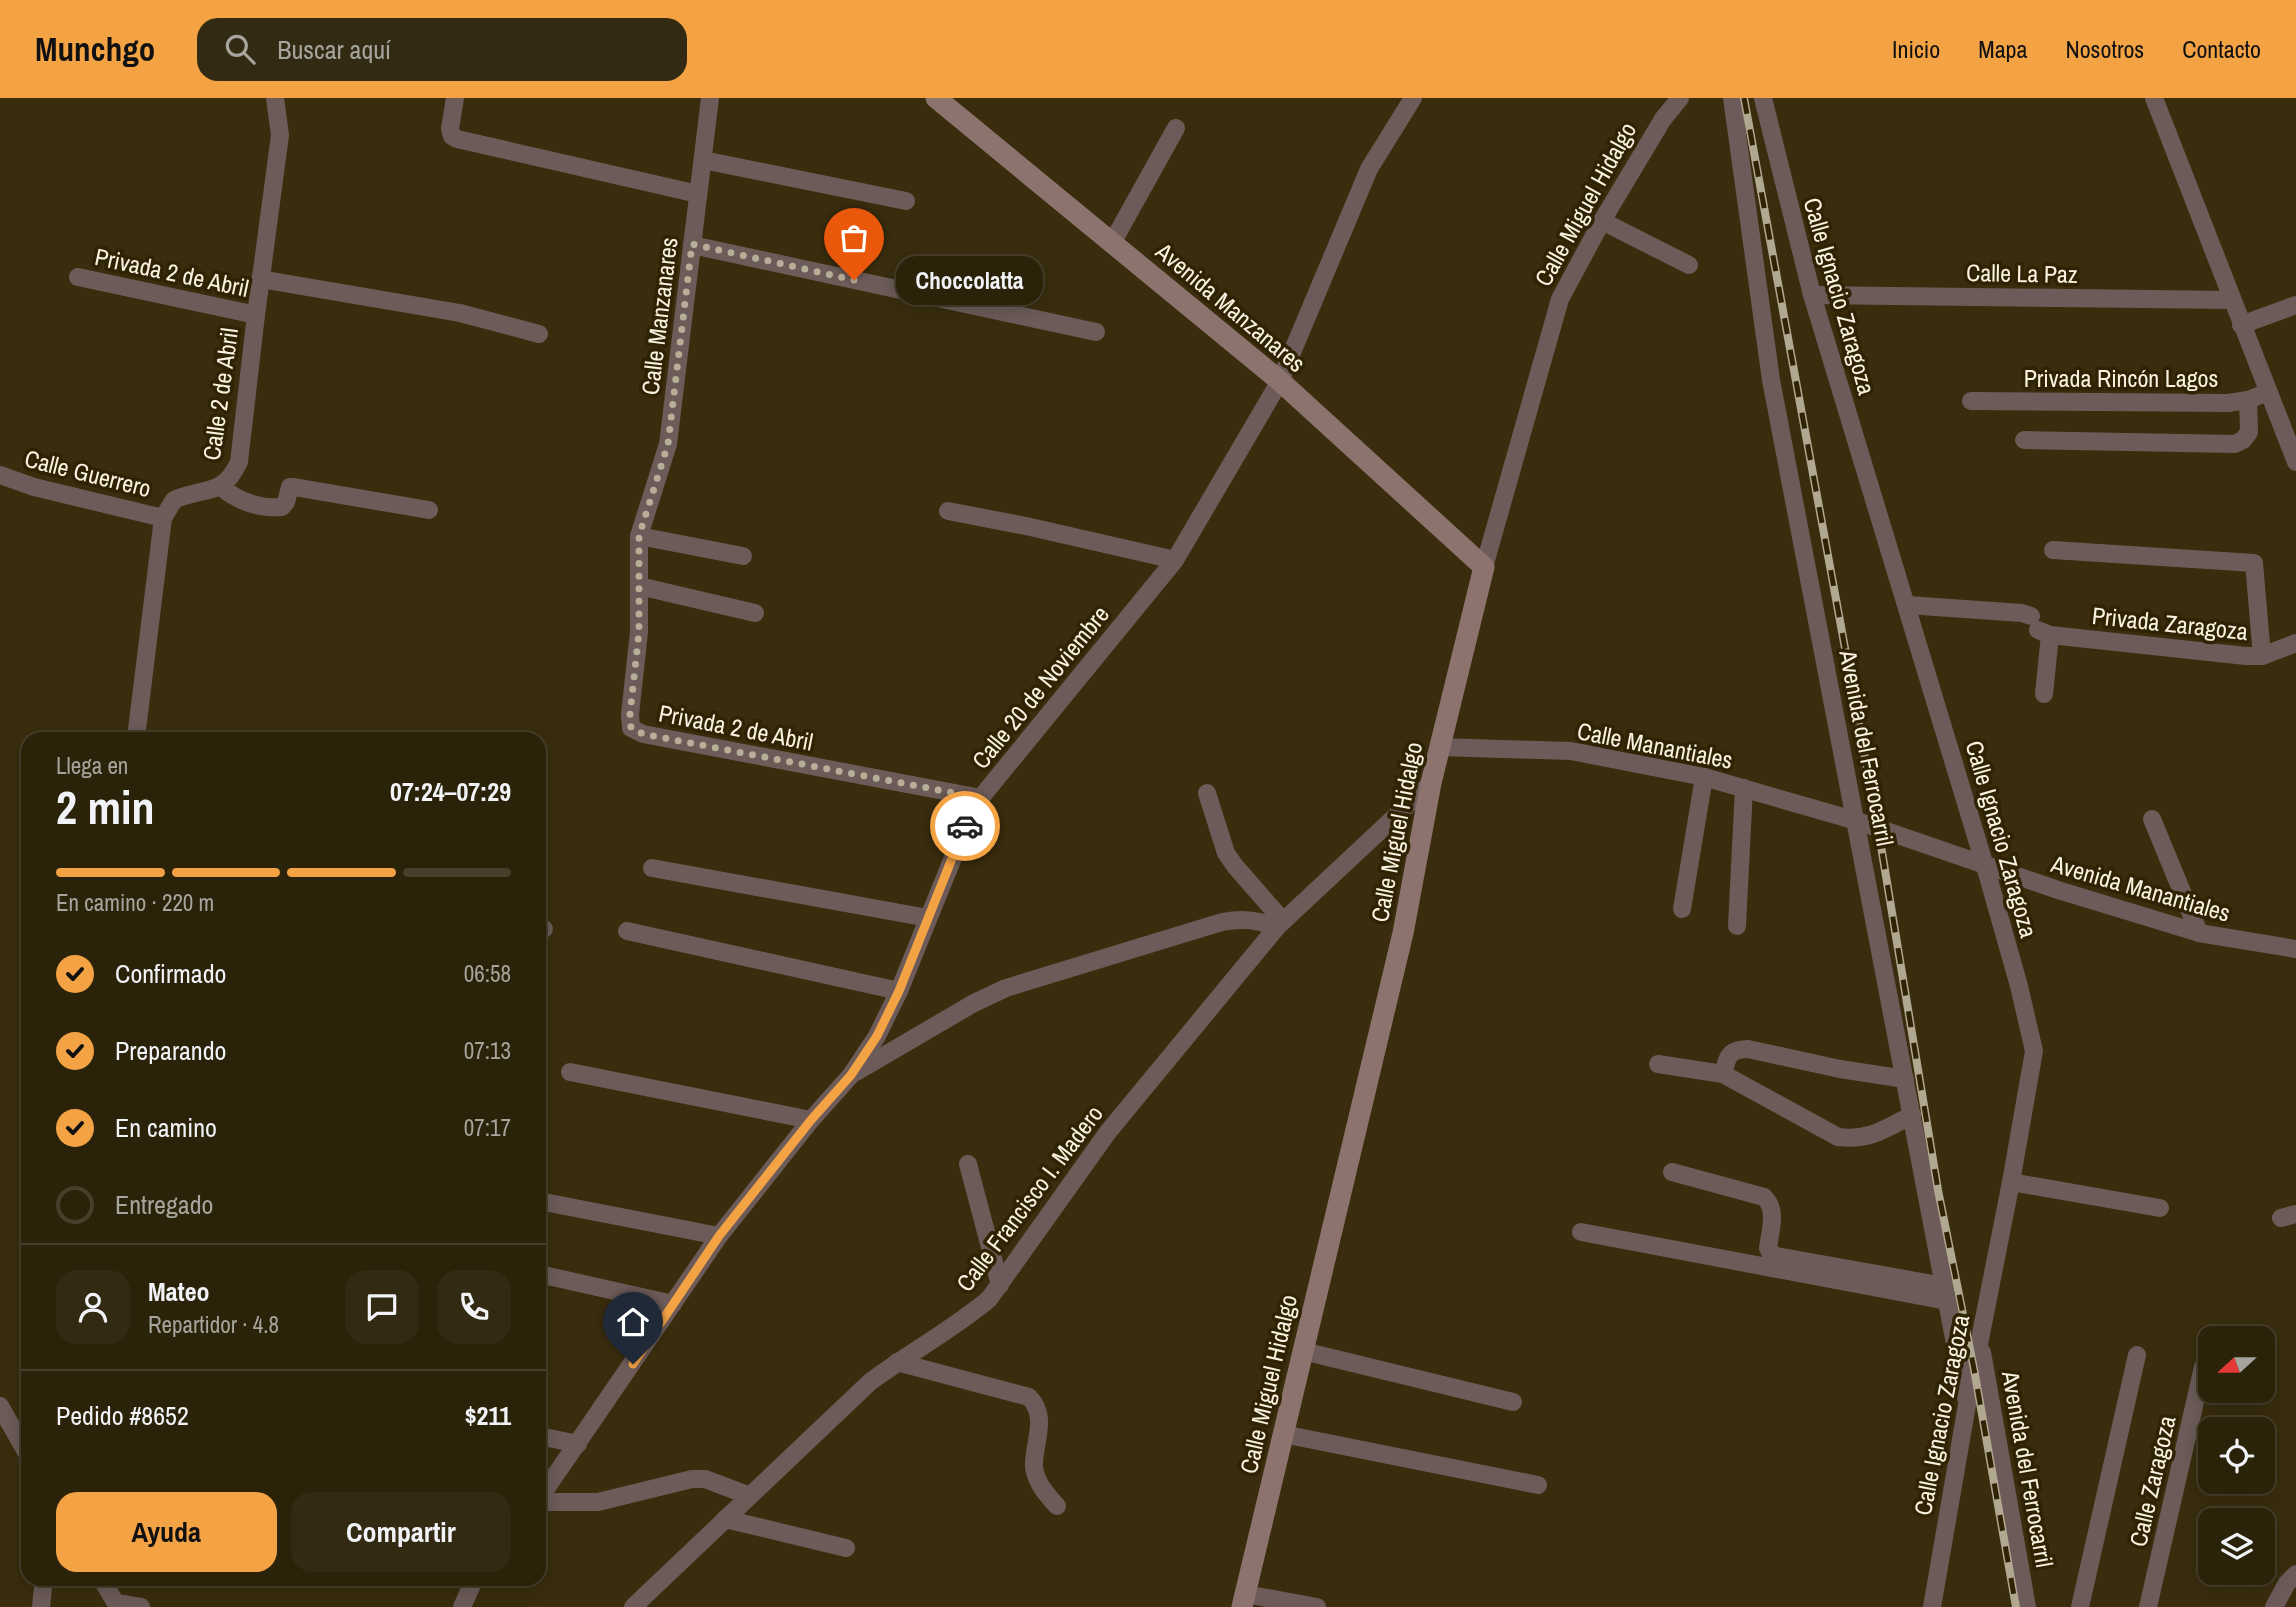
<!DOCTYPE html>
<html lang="es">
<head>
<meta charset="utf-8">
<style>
	:root { --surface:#2b220a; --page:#332a13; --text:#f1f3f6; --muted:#a6a49c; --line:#473f2b; --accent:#f4a344 }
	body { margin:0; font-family:"Archivo Narrow",sans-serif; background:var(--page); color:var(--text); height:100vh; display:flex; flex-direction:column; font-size:26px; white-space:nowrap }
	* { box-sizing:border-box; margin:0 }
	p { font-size:23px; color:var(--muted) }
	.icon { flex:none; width:38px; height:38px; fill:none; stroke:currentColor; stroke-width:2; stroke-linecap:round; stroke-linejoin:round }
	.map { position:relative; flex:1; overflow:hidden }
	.details { position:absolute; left:21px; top:634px; width:525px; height:854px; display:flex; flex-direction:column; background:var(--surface); border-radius:21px; box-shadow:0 4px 18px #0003,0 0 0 2px var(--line) }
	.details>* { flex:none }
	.needle { width:46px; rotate:249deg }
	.fabs { position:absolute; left:2198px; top:1228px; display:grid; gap:14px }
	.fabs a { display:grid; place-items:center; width:77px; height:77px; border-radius:14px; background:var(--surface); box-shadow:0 4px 18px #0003,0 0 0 2px var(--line); font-size:35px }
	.pin { position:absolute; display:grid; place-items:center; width:60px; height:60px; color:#fff; margin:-72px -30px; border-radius:50% 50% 50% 0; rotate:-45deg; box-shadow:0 0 7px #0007 }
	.pin .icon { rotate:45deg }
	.courier { position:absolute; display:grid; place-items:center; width:70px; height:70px; margin:-35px; border:5px solid #f4a344; border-radius:50%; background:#fff; color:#222; box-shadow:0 2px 9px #0007 }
	.bubble { position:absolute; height:49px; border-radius:21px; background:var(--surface); box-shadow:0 4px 18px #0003,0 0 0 2px var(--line); font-size:23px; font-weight:700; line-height:49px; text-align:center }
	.overview em { font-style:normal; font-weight:700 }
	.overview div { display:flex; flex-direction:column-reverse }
	.overview { display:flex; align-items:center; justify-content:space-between; height:119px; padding:0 35px }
	h1 { font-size:46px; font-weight:700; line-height:52px }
	.bar { display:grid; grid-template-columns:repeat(4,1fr); gap:10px 7px; align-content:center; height:84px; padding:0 35px }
	.bar i { height:9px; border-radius:5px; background:var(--line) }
	.bar .selected { background:var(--accent) }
	.bar p { grid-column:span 4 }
	.line { display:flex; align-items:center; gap:18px; padding:0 35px; border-top:2px solid var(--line) }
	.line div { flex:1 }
	.round { display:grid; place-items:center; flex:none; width:74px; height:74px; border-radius:21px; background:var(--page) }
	ol { padding:0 35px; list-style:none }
	li { display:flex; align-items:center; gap:21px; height:77px }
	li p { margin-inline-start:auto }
	li .icon { padding:7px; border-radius:50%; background:var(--accent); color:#111; stroke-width:4 }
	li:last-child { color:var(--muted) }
	li i { width:38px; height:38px; border:4px solid var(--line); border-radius:50% }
	.action { display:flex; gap:14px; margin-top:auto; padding:14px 35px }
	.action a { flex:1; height:80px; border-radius:21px; background:var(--accent); color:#111; font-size:28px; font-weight:700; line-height:80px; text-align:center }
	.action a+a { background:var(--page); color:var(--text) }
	header { display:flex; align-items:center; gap:42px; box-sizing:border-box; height:98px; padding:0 35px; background:var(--accent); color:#111 }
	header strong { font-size:33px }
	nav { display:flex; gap:38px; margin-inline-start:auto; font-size:24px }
	.search { width:490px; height:63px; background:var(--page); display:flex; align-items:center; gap:18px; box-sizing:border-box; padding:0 24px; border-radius:21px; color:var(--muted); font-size:26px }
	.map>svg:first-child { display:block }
</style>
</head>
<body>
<header>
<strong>Munchgo</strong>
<div class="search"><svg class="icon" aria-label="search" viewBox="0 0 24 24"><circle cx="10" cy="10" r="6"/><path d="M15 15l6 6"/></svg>Buscar aquí</div>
<nav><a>Inicio</a><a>Mapa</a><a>Nosotros</a><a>Contacto</a></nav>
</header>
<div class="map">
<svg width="2296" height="1509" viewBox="0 0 2296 1509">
	<rect width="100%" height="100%" fill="#392d0e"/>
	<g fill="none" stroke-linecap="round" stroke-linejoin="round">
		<g stroke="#6c5b58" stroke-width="18">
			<polyline points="455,0 450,31 452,38 457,41 698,96"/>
			<polyline points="710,0 668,346 639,438 639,534 630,616 631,630 643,636 981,700"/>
			<polyline points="1732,0 1771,282 1965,1298"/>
			<polyline points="1763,0 1812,197 1985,768 2019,888 2034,953 2011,1084 1967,1307 1932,1509"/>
			<polyline points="2154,0 2296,364"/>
			<polyline points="703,62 906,103"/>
			<polyline points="1602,123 1689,167"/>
			<polyline points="1112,145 1176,30"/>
			<polyline points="692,147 1096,234"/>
			<polyline points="78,179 256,217"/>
			<polyline points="260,181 460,215 539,236"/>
			<polyline points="1812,197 2231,202"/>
			<polyline points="2241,227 2296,207"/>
			<polyline points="1971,303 2228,305 2248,302 2268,294"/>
			<polyline points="2024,342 2235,346 2243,342 2249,334 2248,302"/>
			<polyline points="0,377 34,389 163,420"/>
			<path d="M221 389C238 403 259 411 282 409L286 404 290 389H294L429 412"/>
			<polyline points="948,413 1026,428 1175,462"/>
			<polyline points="639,438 743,458"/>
			<polyline points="2053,452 2254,465 2262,558"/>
			<polyline points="1484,469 1560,201 1602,123 1663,21 1680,0"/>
			<polyline points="639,488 755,515"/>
			<polyline points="1907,507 2022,515 2031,518"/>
			<polyline points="2038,532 2050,537 2246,558 2262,558 2296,545"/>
			<polyline points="2044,596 2050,537"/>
			<path d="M136 640 163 420 174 402C205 388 222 400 239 364L256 217 280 37 275 0"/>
			<polyline points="1439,649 1571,653 1704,679 1857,723 2058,792 2199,835 2296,851"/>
			<polyline points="1207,695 1226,755 1235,768 1283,823"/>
			<polyline points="2152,721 2199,835"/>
			<polyline points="652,770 928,820"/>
			<polyline points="1682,811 1704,679"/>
			<polyline points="1737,828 1744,690"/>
			<polyline points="539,830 544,831"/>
			<polyline points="627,833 899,893"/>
			<polyline points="1658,966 1723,976"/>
			<polyline points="570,974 811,1022"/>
			<path d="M856 974 974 905 1006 890 1222 824C1244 820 1256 822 1277 829"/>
			<path d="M1905 981 1840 971 1748 951C1727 952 1728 959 1723 976L1838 1039C1869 1043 1885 1031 1912 1017"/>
			<polyline points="968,1066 1000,1187"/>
			<path d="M1672 1074 1764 1099C1778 1112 1770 1133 1768 1150L1770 1154 1776 1158 1944 1188"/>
			<polyline points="2011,1084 2160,1110"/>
			<polyline points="539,1103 719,1138"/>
			<polyline points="2281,1120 2296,1116"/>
			<polyline points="1581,1134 1947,1203"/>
			<polyline points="539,1176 673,1206"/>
			<polyline points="1303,1253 1513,1304"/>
			<polyline points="1982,1254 2027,1509"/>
			<path d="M897 1264 1029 1299C1049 1319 1033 1345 1034 1369 1036 1385 1047 1397 1057 1408"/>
			<polyline points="0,1308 28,1357"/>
			<polyline points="1283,1336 1538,1387"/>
			<polyline points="539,1338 578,1346"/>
			<polyline points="539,1401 719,1138 811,1022 851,977 877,938 899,893 974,708 1175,462 1280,283 1369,71 1413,0"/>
			<polyline points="539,1404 598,1404 692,1381 705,1381 750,1398"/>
			<polyline points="725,1421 846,1450"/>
			<polyline points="101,1480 118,1509"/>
			<polyline points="1245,1496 1317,1509"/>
			<polyline points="116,1505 141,1509"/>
			<polyline points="41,1509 44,1480"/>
			<polyline points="462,1509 475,1480"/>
			<path d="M633 1509 870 1284C909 1255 952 1232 989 1201L1108 1034 1277 829 1431 685"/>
			<polyline points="2080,1509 2137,1257"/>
			<polyline points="2148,1509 2203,1269"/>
			<polyline points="2274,1509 2287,1485 2296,1476"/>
		</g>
		<polyline stroke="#8d736e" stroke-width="21" points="936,0 1280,283 1484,469 1431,685 1403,835 1242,1509"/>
		<g stroke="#b1a892" stroke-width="8">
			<polyline id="rail" points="1744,0 1878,730 1938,1092 1974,1271 2016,1509"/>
		</g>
		<use href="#rail" stroke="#2f2304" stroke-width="5" stroke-dasharray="16" stroke-linecap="butt"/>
	</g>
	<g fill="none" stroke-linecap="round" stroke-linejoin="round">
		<polyline stroke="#b6ae97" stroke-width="7" stroke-dasharray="0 12.6" points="854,182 692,146 668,346 639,438 639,534 630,616 631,630 643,636 981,700 974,708 965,728"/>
		<polyline stroke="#f4a344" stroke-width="9" points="633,1266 719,1138 811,1022 851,977 877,938 899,893 965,728"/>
	</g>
	<g text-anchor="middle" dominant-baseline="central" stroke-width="7" stroke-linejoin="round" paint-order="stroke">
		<g font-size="24" fill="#faf3e1" stroke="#2f2304">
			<text transform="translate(1585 106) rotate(-61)">Calle Miguel Hidalgo</text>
			<text transform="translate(172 174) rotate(12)">Privada 2 de Abril</text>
			<text transform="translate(2022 175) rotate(1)">Calle La Paz</text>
			<text transform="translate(1840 198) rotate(74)">Calle Ignacio Zaragoza</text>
			<text transform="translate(1231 209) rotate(40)">Avenida Manzanares</text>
			<text transform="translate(659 218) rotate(-83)">Calle Manzanares</text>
			<text x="2121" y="280">Privada Rincón Lagos</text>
			<text transform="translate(220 296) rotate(-82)">Calle 2 de Abril</text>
			<text transform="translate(88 375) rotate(14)">Calle Guerrero</text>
			<text transform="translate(2170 525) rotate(6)">Privada Zaragoza</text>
			<text transform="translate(1040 589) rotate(-51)">Calle 20 de Noviembre</text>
			<text transform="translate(736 629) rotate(11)">Privada 2 de Abril</text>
			<text transform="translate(1655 647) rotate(11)">Calle Manantiales</text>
			<text transform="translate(1867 650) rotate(79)">Avenida del Ferrocarril</text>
			<text transform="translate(1396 734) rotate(-79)">Calle Miguel Hidalgo</text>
			<text transform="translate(2002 741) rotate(74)">Calle Ignacio Zaragoza</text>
			<text transform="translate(2141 790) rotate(16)">Avenida Manantiales</text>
			<text transform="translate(1029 1100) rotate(-53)">Calle Francisco I. Madero</text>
			<text transform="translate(1268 1286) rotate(-77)">Calle Miguel Hidalgo</text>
			<text transform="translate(1941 1317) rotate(-79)">Calle Ignacio Zaragoza</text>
			<text transform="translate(2028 1371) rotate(80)">Avenida del Ferrocarril</text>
			<text transform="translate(2152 1383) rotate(-77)">Calle Zaragoza</text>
		</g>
	</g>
</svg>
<div class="fabs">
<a><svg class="needle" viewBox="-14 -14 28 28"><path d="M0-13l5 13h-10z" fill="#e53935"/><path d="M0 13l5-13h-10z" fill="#a6a49c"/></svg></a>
<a><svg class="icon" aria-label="locate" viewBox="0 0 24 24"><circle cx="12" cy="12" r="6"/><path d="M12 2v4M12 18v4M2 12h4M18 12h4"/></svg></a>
<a><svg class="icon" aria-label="layers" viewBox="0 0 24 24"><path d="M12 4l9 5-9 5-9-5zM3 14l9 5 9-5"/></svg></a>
</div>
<div class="pin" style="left:854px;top:182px;background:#ea580c"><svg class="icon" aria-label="bag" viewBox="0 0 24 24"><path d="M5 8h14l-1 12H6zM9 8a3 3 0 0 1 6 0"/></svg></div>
<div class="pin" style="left:633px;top:1266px;background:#1f2937"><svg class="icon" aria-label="home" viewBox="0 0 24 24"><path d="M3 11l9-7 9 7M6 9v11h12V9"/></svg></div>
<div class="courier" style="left:965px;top:728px"><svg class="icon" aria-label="car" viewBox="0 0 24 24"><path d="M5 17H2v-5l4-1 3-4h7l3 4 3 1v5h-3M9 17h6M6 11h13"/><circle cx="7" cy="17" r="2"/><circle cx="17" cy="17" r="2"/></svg></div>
<div class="bubble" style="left:896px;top:158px;width:147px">Choccolatta</div>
<section class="details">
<div class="overview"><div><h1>2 min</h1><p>Llega en</p></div><em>07:24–07:29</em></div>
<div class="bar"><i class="selected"></i><i class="selected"></i><i class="selected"></i><i></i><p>En camino · 220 m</p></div>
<ol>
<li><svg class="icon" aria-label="check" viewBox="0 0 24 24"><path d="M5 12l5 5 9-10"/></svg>Confirmado<p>06:58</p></li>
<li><svg class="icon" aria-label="check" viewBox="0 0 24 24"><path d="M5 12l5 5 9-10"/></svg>Preparando<p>07:13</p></li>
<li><svg class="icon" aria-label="check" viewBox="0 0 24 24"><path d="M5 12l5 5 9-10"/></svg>En camino<p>07:17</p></li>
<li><i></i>Entregado</li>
</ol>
<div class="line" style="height:126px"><a class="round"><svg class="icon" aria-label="person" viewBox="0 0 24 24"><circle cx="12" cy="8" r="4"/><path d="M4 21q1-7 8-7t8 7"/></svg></a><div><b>Mateo</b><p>Repartidor · 4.8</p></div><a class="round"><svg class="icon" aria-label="chat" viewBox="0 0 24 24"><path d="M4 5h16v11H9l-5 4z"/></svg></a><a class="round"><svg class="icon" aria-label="phone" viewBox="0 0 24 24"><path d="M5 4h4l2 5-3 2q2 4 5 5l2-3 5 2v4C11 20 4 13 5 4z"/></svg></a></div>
<div class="line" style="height:91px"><div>Pedido #8652</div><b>$211</b></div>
<div class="action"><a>Ayuda</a><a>Compartir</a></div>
</section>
</div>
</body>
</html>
